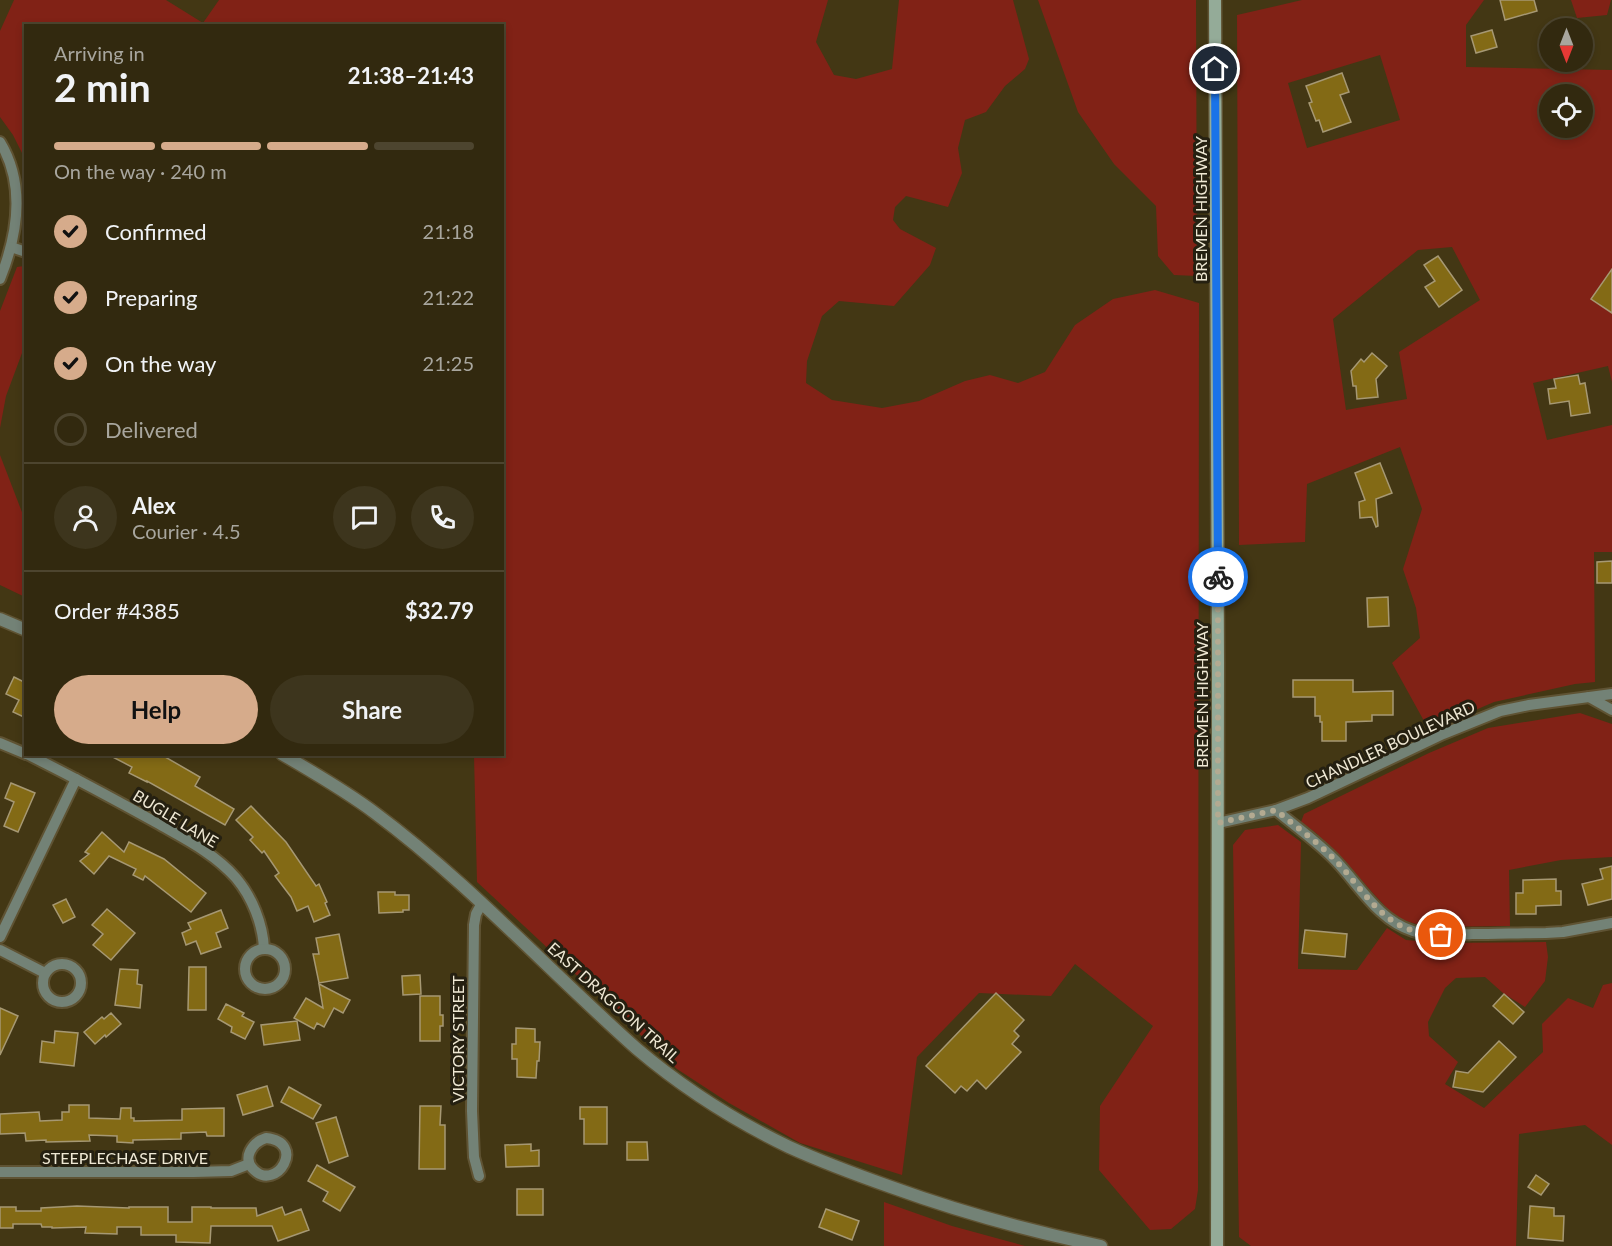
<!DOCTYPE html>
<html lang="en">
<head>
<meta charset="utf-8">
<style>
	:root { --surface:#32290f; --page:#3d351d; --text:#f1f3f6; --muted:#a8a69e; --line:#4d452f; --accent:#d6ab8b }
	body { margin:0; font-family:Lato,sans-serif; background:var(--page); color:var(--text); height:100vh; display:flex; flex-direction:column; font-size:22px; white-space:nowrap }
	* { box-sizing:border-box; margin:0 }
	p { font-size:20px; color:var(--muted) }
	.icon { flex:none; width:33px; height:33px; fill:none; stroke:currentColor; stroke-width:2; stroke-linecap:round; stroke-linejoin:round }
	.map { position:relative; flex:1; overflow:hidden }
	.side { position:absolute; left:24px; top:24px; width:480px; height:732px; display:flex; flex-direction:column; background:var(--surface); border-radius:0px; box-shadow:0 3px 9px #0003,0 0 0 2px var(--line) }
	.side>* { flex:none }
	.needle { width:39px; rotate:180deg }
	.controls { position:absolute; left:1539px; top:18px; display:grid; gap:12px }
	.controls a { display:grid; place-items:center; width:54px; height:54px; border-radius:50%; background:var(--surface); box-shadow:0 3px 9px #0003,0 0 0 2px var(--line); font-size:30px }
	.pin { position:absolute; display:grid; place-items:center; width:51px; height:51px; color:#fff; margin:-26px; border:3px solid #fff; border-radius:50%; box-shadow:0 2px 6px #0007 }
	.courier { position:absolute; display:grid; place-items:center; width:60px; height:60px; margin:-30px; border:4px solid #1a73e8; border-radius:50%; background:#fff; color:#222; box-shadow:0 2px 8px #0007 }
	.head em { font-style:normal; font-weight:700 }
	.head div { display:flex; flex-direction:column-reverse }
	.head { display:flex; align-items:center; justify-content:space-between; height:102px; padding:0 30px }
	h1 { font-size:39px; font-weight:700; line-height:45px }
	.bar { display:grid; grid-template-columns:repeat(4,1fr); gap:9px 6px; align-content:center; height:72px; padding:0 30px }
	.bar i { height:8px; border-radius:4px; background:var(--line) }
	.bar .current { background:var(--accent) }
	.bar p { grid-column:span 4 }
	.line { display:flex; align-items:center; gap:15px; padding:0 30px; border-top:2px solid var(--line) }
	.line div { flex:1 }
	.round { display:grid; place-items:center; flex:none; width:63px; height:63px; border-radius:32px; background:var(--page) }
	ol { padding:0 30px; list-style:none }
	li { display:flex; align-items:center; gap:18px; height:66px }
	li p { margin-inline-start:auto }
	li .icon { padding:6px; border-radius:50%; background:var(--accent); color:#111; stroke-width:4 }
	li:last-child { color:var(--muted) }
	li i { width:33px; height:33px; border:3px solid var(--line); border-radius:50% }
	.button { display:flex; gap:12px; margin-top:auto; padding:12px 30px }
	.button a { flex:1; height:69px; border-radius:36px; background:var(--accent); color:#111; font-size:24px; font-weight:700; line-height:69px; text-align:center }
	.button a+a { background:var(--page); color:var(--text) }
	.map>svg:first-child { display:block }
</style>
</head>
<body>
<div class="map">
<svg width="1612" height="1246" viewBox="0 0 1612 1246">
	<rect width="100%" height="100%" fill="#433714"/>
	<g fill="#812216" fill-rule="evenodd">
		<polygon points="14,0 166,0 203,23 219,0 828,0 816,42 834,75 856,79 892,69 899,0 1013,0 1029,59 1025,69 1005,86 986,112 965,120 958,148 962,173 948,207 906,196 895,207 893,220 900,229 936,248 930,265 894,306 839,301 822,316 807,361 806,383 832,400 882,408 919,401 965,381 990,375 1018,383 1045,372 1075,325 1113,299 1155,290 1199,303 1198,1190 1195,1209 1171,1229 1150,1230 1099,1170 1100,1106 1153,1026 1075,964 1051,996 979,993 917,1057 902,1175 800,1143 729,1103 677,1069 477,882 474,755 502,754 502,26 26,26 25,164 24,157 13,135 0,117 0,31"/>
		<polygon points="1038,0 1196,0 1197,276 1174,275 1158,256 1156,206 1114,164 1078,112"/>
		<path d="M1302 0H1484L1466 25V67L1612 70V382L1608 366 1533 383 1547 440 1612 425V552H1594L1595 682 1575 684 1494 702 1429 730 1392 663 1420 638 1416 608 1403 569 1422 509 1400 447 1307 484 1305 542 1239 545 1237 15ZM1380 55 1400 120 1307 148 1288 83ZM1550 94H1582V128H1550ZM1452 247 1480 300 1399 352 1407 399 1346 410 1333 319 1418 250Z"/>
		<polygon points="1571,0 1611,0 1607,15 1577,18"/>
		<polygon points="24,266 25,345 6,396 0,428 0,311 17,267"/>
		<polygon points="0,455 25,520 25,597 0,585"/>
		<polygon points="1580,713 1612,724 1612,857 1561,860 1509,870 1510,926 1426,927 1396,918 1370,890 1345,861 1317,834 1301,822 1304,814 1429,753 1488,728"/>
		<polygon points="1278,825 1301,842 1298,969 1357,970 1387,928 1406,940 1443,943 1546,942 1548,957 1545,981 1525,1007 1503,993 1485,977 1456,978 1445,988 1428,1022 1429,1036 1458,1062 1445,1084 1484,1108 1543,1052 1542,1024 1568,998 1593,1008 1603,985 1612,983 1612,1145 1585,1125 1519,1134 1516,1246 1251,1246 1239,1237 1233,845 1245,830"/>
		<polygon points="884,1202 952,1226 1025,1246 884,1246"/>
	</g>
	<g fill="#836a15" stroke="#a69873" stroke-width="1.5">
		<polygon points="1500,0 1534,0 1537,11 1505,20"/>
		<polygon points="1492,30 1497,47 1476,53 1471,36"/>
		<polygon points="1342,73 1349,92 1340,95 1351,122 1323,132 1319,120 1316,121 1309,103 1312,102 1306,86"/>
		<polygon points="1438,256 1462,290 1439,307 1425,287 1435,281 1424,265"/>
		<polygon points="1612,269 1612,313 1591,299"/>
		<polygon points="1372,353 1387,366 1376,379 1378,397 1357,399 1356,386 1353,386 1351,371 1361,359 1364,362"/>
		<polygon points="1578,375 1580,384 1585,383 1590,413 1571,416 1569,401 1550,404 1548,389 1556,388 1554,379"/>
		<polygon points="1380,463 1392,493 1376,499 1378,526 1376,527 1372,517 1360,518 1359,502 1365,500 1355,473"/>
		<polygon points="1612,561 1612,583 1597,583 1597,562"/>
		<polygon points="1388,597 1389,626 1368,627 1367,598"/>
		<polygon points="14,677 26,683 26,718 13,712 19,700 6,694"/>
		<polygon points="1293,680 1353,680 1353,692 1393,691 1393,715 1372,715 1372,721 1346,722 1346,741 1322,741 1322,722 1320,722 1320,716 1315,716 1315,697 1293,697"/>
		<polygon points="107,754 160,754 200,777 195,786 234,809 225,825 147,781 147,782 129,773 132,767"/>
		<polygon points="11,783 35,793 18,832 4,826 14,802 5,798"/>
		<polygon points="251,806 286,842 316,886 319,884 327,902 325,903 330,915 314,922 308,906 297,911 291,897 275,876 279,873 264,851 262,853 250,840 253,837 236,820"/>
		<polygon points="102,832 124,852 129,842 164,859 206,893 191,912 145,876 143,880 133,875 136,869 109,856 94,874 80,861 89,854 85,852"/>
		<polygon points="1612,866 1612,899 1588,905 1582,884 1603,879 1600,869"/>
		<polygon points="1556,879 1556,891 1561,891 1561,905 1536,906 1536,914 1516,914 1516,893 1523,893 1523,880"/>
		<polygon points="378,892 395,892 395,895 409,895 409,910 403,910 403,912 379,913"/>
		<polygon points="66,899 75,917 63,923 53,905"/>
		<polygon points="107,909 135,933 111,960 93,945 103,934 92,925"/>
		<polygon points="221,910 228,928 216,933 221,947 201,954 196,941 186,945 182,933 191,929 188,923"/>
		<polygon points="1305,930 1347,934 1345,957 1302,953"/>
		<polygon points="339,934 348,978 319,983 313,954 319,954 316,938"/>
		<polygon points="189,967 206,967 206,1010 188,1010"/>
		<polygon points="120,969 138,970 137,984 142,985 140,1008 115,1005"/>
		<polygon points="420,975 421,994 403,995 402,976"/>
		<polygon points="319,984 350,1000 343,1013 334,1008 324,1027 317,1023 314,1029 294,1018 306,998 323,1008"/>
		<polygon points="996,993 1024,1020 1014,1031 1019,1036 1012,1044 1021,1052 986,1089 977,1080 967,1091 961,1086 955,1093 926,1066"/>
		<polygon points="1504,994 1524,1012 1513,1024 1493,1006"/>
		<polygon points="420,996 440,996 440,1015 443,1015 443,1026 440,1026 440,1041 420,1041"/>
		<polygon points="226,1004 244,1013 242,1016 254,1022 245,1039 231,1032 232,1027 218,1019"/>
		<polygon points="0,1008 18,1016 0,1055"/>
		<polygon points="111,1013 121,1024 106,1037 105,1035 95,1044 84,1032 102,1017 104,1019"/>
		<polygon points="297,1021 300,1040 264,1045 261,1025"/>
		<polygon points="516,1028 535,1029 535,1042 540,1042 539,1061 537,1061 536,1078 517,1077 517,1059 512,1059 512,1044 516,1044"/>
		<polygon points="55,1031 78,1033 74,1066 40,1062 42,1041 54,1043"/>
		<polygon points="1499,1041 1516,1057 1483,1092 1453,1087 1456,1071 1468,1073"/>
		<polygon points="267,1086 273,1106 243,1115 237,1095"/>
		<polygon points="289,1087 321,1105 313,1119 281,1102"/>
		<polygon points="69,1105 89,1105 89,1118 120,1119 121,1108 131,1108 131,1118 134,1118 134,1121 182,1120 182,1109 224,1108 224,1136 207,1136 206,1132 181,1133 181,1139 133,1140 133,1143 117,1142 117,1136 89,1135 90,1141 46,1142 46,1140 26,1141 25,1133 0,1134 0,1114 39,1112 40,1121 62,1120 62,1112 69,1112"/>
		<polygon points="420,1106 441,1106 440,1125 445,1125 445,1169 419,1169"/>
		<polygon points="580,1107 607,1107 607,1144 584,1144 584,1119 580,1119"/>
		<polygon points="336,1117 348,1156 329,1163 316,1123"/>
		<polygon points="627,1142 647,1142 648,1160 627,1160"/>
		<polygon points="531,1144 531,1151 539,1150 539,1166 506,1167 505,1145"/>
		<polygon points="317,1165 355,1187 340,1211 323,1201 328,1192 308,1181"/>
		<polygon points="1536,1175 1549,1184 1541,1195 1528,1187"/>
		<rect x="517" y="1189" width="26" height="26"/>
		<polygon points="77,1206 129,1208 129,1207 168,1207 168,1222 192,1222 192,1207 211,1207 211,1208 256,1208 257,1216 282,1207 285,1215 301,1209 309,1230 278,1241 272,1226 211,1226 210,1243 176,1242 176,1235 141,1235 141,1227 117,1227 117,1234 85,1233 86,1227 52,1228 52,1227 42,1227 41,1224 13,1224 13,1228 0,1228 0,1207 16,1207 16,1211 41,1211 41,1208"/>
		<polygon points="1530,1206 1554,1208 1554,1216 1564,1216 1563,1241 1528,1238"/>
		<polygon points="826,1209 859,1221 852,1240 819,1227"/>
	</g>
	<g fill="none" stroke-linecap="round" stroke-linejoin="round">
		<g stroke="#5f5333" stroke-width="14">
			<g id="minor">
				<path d="M0 142C26 185 18 234 0 279"/>
				<polyline points="11,247 26,252"/>
				<polyline points="1589,697 1612,710"/>
				<polyline points="0,743 26,754"/>
				<path d="M27 754C71 776 114 799 157 823 185 839 214 853 236 878 252 897 263 924 264 949"/>
				<path d="M1276 810C1296 827 1318 842 1336 861 1360 886 1378 920 1413 931 1432 937 1453 935 1472 934 1497 934 1521 933 1546 933L1563 932 1612 923"/>
				<polyline points="1218,823 1276,810 1308,798 1443,734 1500,711 1529,705 1612,694"/>
				<polyline points="0,937 76,779"/>
				<circle cx="265" cy="969" r="20"/>
				<polyline points="0,950 45,973"/>
				<circle cx="62" cy="983" r="19"/>
				<path d="M266 1138C307 1142 277 1192 254 1170 241 1158 253 1142 266 1138Z"/>
				<polyline points="0,1172 194,1172 231,1171 249,1164"/>
				<polyline points="479,1176 474,1157 472,1111 474,925 476,914 482,903"/>
			</g>
		</g>
		<g stroke="#5f5333" stroke-width="15">
			<g id="tertiary">
				<polyline points="0,619 26,630"/>
				<path d="M282 754C314 773 346 791 375 813 469 883 549 971 637 1049 683 1088 735 1121 789 1147 822 1162 857 1175 891 1187 960 1212 1029 1231 1101 1246"/>
			</g>
		</g>
		<g stroke="#5f5333" stroke-width="15">
			<polyline id="secondary" points="1215,0 1218,662 1217,1246"/>
		</g>
		<use href="#minor" stroke="#738276" stroke-width="10"/>
		<use href="#tertiary" stroke="#738276" stroke-width="12"/>
		<use href="#secondary" stroke="#94ab98" stroke-width="12"/>
	</g>
	<g fill="none" stroke-linecap="round" stroke-linejoin="round">
		<path stroke="#b3aa91" stroke-width="6" stroke-dasharray="0 10.8" d="M1218 577V823L1276 810C1296 827 1318 842 1336 861 1360 886 1379 921 1414 931 1422 934 1432 934 1441 935"/>
		<polyline stroke="#1a73e8" stroke-width="8" points="1215,69 1218,577"/>
	</g>
	<g text-anchor="middle" dominant-baseline="central" stroke-width="6" stroke-linejoin="round" paint-order="stroke">
		<g font-size="16" fill="#efe8d4" stroke="#252011">
			<text transform="translate(1200 209) rotate(-90)">BREMEN HIGHWAY</text>
			<text transform="translate(1201 695) rotate(-90)">BREMEN HIGHWAY</text>
			<text transform="translate(1390 744) rotate(-25)">CHANDLER BOULEVARD</text>
			<text transform="translate(176 818) rotate(31)">BUGLE LANE</text>
			<text transform="translate(614 1002) rotate(42)">EAST DRAGOON TRAIL</text>
			<text transform="translate(457 1039) rotate(-90)">VICTORY STREET</text>
			<text x="125" y="1157">STEEPLECHASE DRIVE</text>
		</g>
	</g>
</svg>
<div class="controls">
<a><svg class="needle" viewBox="-14 -14 28 28"><path d="M0-13l5 13h-10z" fill="#e53935"/><path d="M0 13l5-13h-10z" fill="#a8a69e"/></svg></a>
<a><svg class="icon" aria-label="locate" viewBox="0 0 24 24"><circle cx="12" cy="12" r="6"/><path d="M12 2v4M12 18v4M2 12h4M18 12h4"/></svg></a>
</div>
<div class="pin" style="left:1441px;top:935px;background:#ea580c"><svg class="icon" aria-label="bag" viewBox="0 0 24 24"><path d="M5 8h14l-1 12H6zM9 8a3 3 0 0 1 6 0"/></svg></div>
<div class="pin" style="left:1215px;top:69px;background:#1f2937"><svg class="icon" aria-label="home" viewBox="0 0 24 24"><path d="M3 11l9-7 9 7M6 9v11h12V9"/></svg></div>
<div class="courier" style="left:1218px;top:577px"><svg class="icon" aria-label="bike" viewBox="0 0 24 24"><circle cx="6" cy="16" r="4"/><circle cx="18" cy="16" r="4"/><path d="M6 16l4-8h5l3 8M10 8l3 8H6M13 5h3"/></svg></div>
<section class="side">
<div class="head"><div><h1>2 min</h1><p>Arriving in</p></div><em>21:38–21:43</em></div>
<div class="bar"><i class="current"></i><i class="current"></i><i class="current"></i><i></i><p>On the way · 240 m</p></div>
<ol>
<li><svg class="icon" aria-label="check" viewBox="0 0 24 24"><path d="M5 12l5 5 9-10"/></svg>Confirmed<p>21:18</p></li>
<li><svg class="icon" aria-label="check" viewBox="0 0 24 24"><path d="M5 12l5 5 9-10"/></svg>Preparing<p>21:22</p></li>
<li><svg class="icon" aria-label="check" viewBox="0 0 24 24"><path d="M5 12l5 5 9-10"/></svg>On the way<p>21:25</p></li>
<li><i></i>Delivered</li>
</ol>
<div class="line" style="height:108px"><a class="round"><svg class="icon" aria-label="person" viewBox="0 0 24 24"><circle cx="12" cy="8" r="4"/><path d="M4 21q1-7 8-7t8 7"/></svg></a><div><b>Alex</b><p>Courier · 4.5</p></div><a class="round"><svg class="icon" aria-label="chat" viewBox="0 0 24 24"><path d="M4 5h16v11H9l-5 4z"/></svg></a><a class="round"><svg class="icon" aria-label="phone" viewBox="0 0 24 24"><path d="M5 4h4l2 5-3 2q2 4 5 5l2-3 5 2v4C11 20 4 13 5 4z"/></svg></a></div>
<div class="line" style="height:78px"><div>Order #4385</div><b>$32.79</b></div>
<div class="button"><a>Help</a><a>Share</a></div>
</section>
</div>
</body>
</html>
